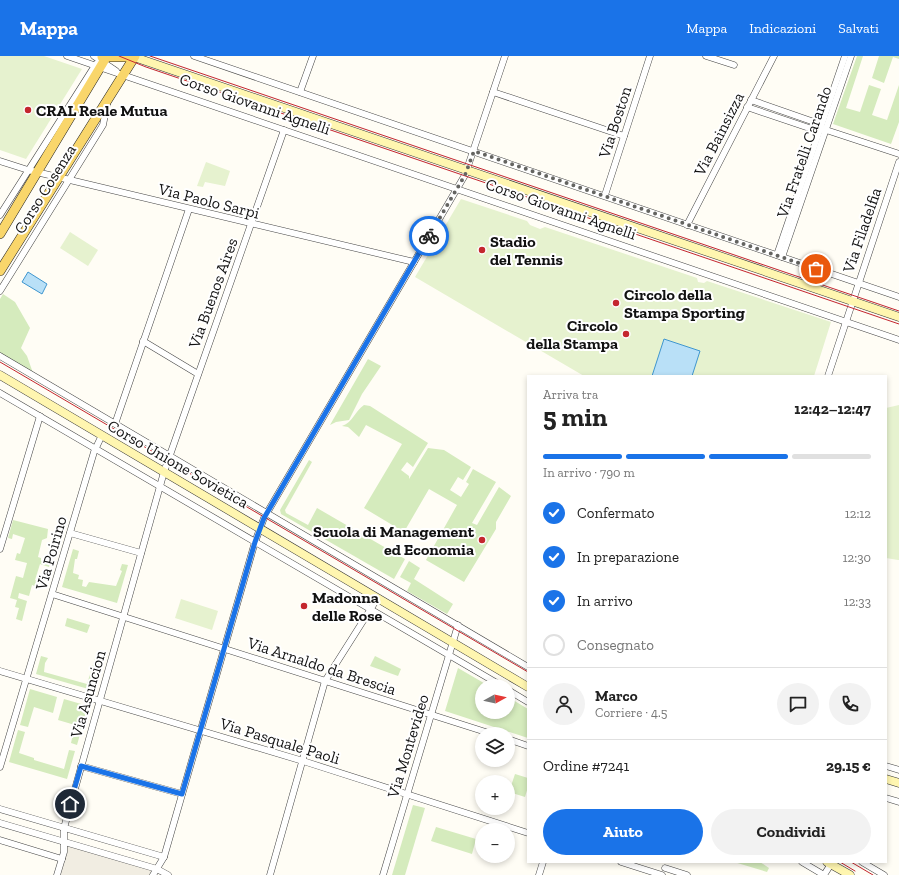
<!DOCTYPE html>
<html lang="it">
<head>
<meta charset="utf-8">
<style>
	:root { --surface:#fff; --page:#f2f2f2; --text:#222; --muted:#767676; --line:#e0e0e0; --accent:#1a73e8 }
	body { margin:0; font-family:"Zilla Slab",serif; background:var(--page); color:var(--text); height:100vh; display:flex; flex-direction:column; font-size:15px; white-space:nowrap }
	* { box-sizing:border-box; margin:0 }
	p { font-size:13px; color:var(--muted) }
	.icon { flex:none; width:22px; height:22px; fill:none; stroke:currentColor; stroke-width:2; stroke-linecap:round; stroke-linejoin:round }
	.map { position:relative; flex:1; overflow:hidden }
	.drawer { position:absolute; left:527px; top:319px; width:360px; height:488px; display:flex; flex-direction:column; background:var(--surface); border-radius:0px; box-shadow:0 2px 6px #0003 }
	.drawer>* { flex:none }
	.needle { width:26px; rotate:82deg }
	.tools { position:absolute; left:475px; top:623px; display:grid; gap:8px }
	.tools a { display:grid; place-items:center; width:40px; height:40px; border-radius:50%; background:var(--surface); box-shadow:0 2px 6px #0003; font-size:20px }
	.pin { position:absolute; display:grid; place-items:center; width:34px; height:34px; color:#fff; margin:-17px; border:2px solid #fff; border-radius:50%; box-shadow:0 1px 4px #0007 }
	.courier { position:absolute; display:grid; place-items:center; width:40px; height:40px; margin:-20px; border:3px solid #1a73e8; border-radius:50%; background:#fff; color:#222; box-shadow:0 1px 5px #0007 }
	.overview em { font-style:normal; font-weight:800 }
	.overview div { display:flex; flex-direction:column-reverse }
	.overview { display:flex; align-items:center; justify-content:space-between; height:68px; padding:0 16px }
	h1 { font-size:26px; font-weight:800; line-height:30px }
	.bar { display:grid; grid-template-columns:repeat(4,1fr); gap:6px 4px; align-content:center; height:48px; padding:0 16px }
	.bar i { height:5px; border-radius:3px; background:var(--line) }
	.bar .selected { background:var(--accent) }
	.bar p { grid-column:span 4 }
	.line { display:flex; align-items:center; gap:10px; padding:0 16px; border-top:1px solid var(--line) }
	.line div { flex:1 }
	.round { display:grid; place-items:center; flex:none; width:42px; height:42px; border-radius:21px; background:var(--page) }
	ol { padding:0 16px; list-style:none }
	li { display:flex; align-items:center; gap:12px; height:44px }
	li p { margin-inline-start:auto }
	li .icon { padding:4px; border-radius:50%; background:var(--accent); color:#fff; stroke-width:4 }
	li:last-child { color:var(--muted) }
	li i { width:22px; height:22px; border:2px solid var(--line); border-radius:50% }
	.cta { display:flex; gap:8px; margin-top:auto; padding:8px 16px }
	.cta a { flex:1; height:46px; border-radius:24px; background:var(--accent); color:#fff; font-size:16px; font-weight:800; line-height:46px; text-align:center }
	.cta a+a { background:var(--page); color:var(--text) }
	header { display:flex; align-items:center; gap:24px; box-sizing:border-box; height:56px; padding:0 20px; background:var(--accent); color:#fff }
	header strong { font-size:19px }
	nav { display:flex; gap:22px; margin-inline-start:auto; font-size:14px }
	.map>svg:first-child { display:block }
</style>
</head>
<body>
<header>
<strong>Mappa</strong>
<nav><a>Mappa</a><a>Indicazioni</a><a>Salvati</a></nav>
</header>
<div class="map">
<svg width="899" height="819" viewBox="0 0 899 819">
	<rect width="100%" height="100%" fill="#fffdf5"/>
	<g fill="#d5ebbd">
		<polygon points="857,0 863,0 846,52 860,56 869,29 881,33 872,59 887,64 899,29 899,66 891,88 833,68"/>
		<polygon points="879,0 899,0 899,3 893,1 884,27 872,22"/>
		<polygon points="3,238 15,246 30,272 21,292 27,300 33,317 0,298 0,243"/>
		<polygon points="368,303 381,310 362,338 349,364 336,366 330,369"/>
		<path d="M364 349 370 350 428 387 413 411 407 406 401 414 409 420V423L428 392 444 394 471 411 463 424 458 421 450 434 461 441 469 428 466 426 473 413 496 426 472 467 477 469 499 431 511 440 496 466V473L464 526 426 504 457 449 429 433 404 476 364 452 402 388 366 369 359 381 348 371 342 370C353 366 355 355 364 349Z"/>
		<polygon points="309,404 312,406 285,454 286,457 308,469 317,452 405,503 394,523 281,458 280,454"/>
		<polygon points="13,464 48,473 47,482 42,484 38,501 41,502 41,505 50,507 49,511 40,508 35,524 44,527 43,533 32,529 29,540 19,537 18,542 27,545 22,565 16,563 19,552 15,551 17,544 10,542 16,520 23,522 27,507 15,504 17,497 20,498 25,482 13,478 12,483 8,482"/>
		<polygon points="73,493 79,495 77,503 75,503 73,517 79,519 78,523 83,524 82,530 86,531 89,526 116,530 122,515 120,514 122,508 128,509 117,547 62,531"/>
		<polygon points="409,505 420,512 414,523 453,548 447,558 407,535 411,527 400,521"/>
		<polygon points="67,562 90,569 87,577 65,570"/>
		<polygon points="96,599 102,601 92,634 36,618 41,600 48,602 45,607 44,616 87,628"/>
		<polygon points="375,600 401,613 398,620 370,610"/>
		<polygon points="458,612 489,630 482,630 482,656 508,656 508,641 528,653 528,682 445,655"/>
		<polygon points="30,633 57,641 53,657 34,651 28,671 20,669"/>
		<polygon points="64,643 88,650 77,689 71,687 75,669 58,664"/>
		<polygon points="18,674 25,676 19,697 34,702 34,704 64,713 69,694 75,695 67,723 9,706"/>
		<polygon points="515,718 528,722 528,731 525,741 509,736"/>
		<polygon points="413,749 425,752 405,819 392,819"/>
		<polygon points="436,771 476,783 472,798 431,785"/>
		<polygon points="734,806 760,806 769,812 767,816"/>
	</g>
	<g fill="#e6f2cf">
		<polygon points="0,0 44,0 82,13 26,103 0,94"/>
		<polygon points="206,106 230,115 225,130 205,126 203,131 197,130"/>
		<polygon points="461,143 527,165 530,169 540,173 545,171 697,222 698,226 704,227 707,225 831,266 814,320 584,320 415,221"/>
		<polygon points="70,176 98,194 88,210 60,192"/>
		<polygon points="899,349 899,504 898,504 886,502 886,352"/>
		<polygon points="181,543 218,555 212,574 175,562"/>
	</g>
	<polygon fill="#f1ede2" points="64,786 157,813 153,819 57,819"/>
	<g fill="#b9e0f7" stroke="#3f96cf">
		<polygon points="28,216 47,228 42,238 22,226"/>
		<polygon points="664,283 700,295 692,320 652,320"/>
	</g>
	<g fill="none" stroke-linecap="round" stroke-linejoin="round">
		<g stroke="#444" stroke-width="7">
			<g id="street">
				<polyline points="67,0 899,284"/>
				<polyline points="94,0 116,15"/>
				<polyline points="194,0 899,241"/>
				<polyline points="706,0 734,9"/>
				<polyline points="300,36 313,0"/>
				<polyline points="493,36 624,80"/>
				<polyline points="751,44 817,67 820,72"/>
				<polyline points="747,51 815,74 820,72 899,98"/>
				<polyline points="0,105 28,114 414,206"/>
				<polyline points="605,139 650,0"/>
				<polyline points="0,159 96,8"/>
				<polyline points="687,169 774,0"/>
				<polyline points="777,199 845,0"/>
				<polyline points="782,201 851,0"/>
				<polyline points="0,235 103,69 107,48"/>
				<polyline points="143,285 198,318"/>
				<polyline points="0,300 528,611"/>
				<polyline points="828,320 899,106"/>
				<polyline points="0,337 502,630"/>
				<polyline points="115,368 189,153"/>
				<polyline points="70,477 141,497"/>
				<polyline points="0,493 40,360"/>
				<polyline points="52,538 492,678"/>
				<polyline points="0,615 303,705 528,777"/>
				<polyline points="508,634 528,646"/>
				<polyline points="508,683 528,690"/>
				<polyline points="81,710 182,738"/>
				<polyline points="886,710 899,714"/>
				<polyline points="0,711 94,396 102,379"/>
				<polyline points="886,742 899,746"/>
				<polyline points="0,753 164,801"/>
				<polyline points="0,767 157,813 168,819"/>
				<polyline points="0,784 62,803"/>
				<polyline points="621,806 662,819"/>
				<polyline points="802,806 824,819"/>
				<polyline points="862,806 884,819"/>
				<polyline points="665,812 687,819"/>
				<polyline points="57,819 64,796 64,772 164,416 284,74"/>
				<polyline points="153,819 164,801 255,486 264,462 465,119 505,0"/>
				<polyline points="270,819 325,625 377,543"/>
				<polyline points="383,819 458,569"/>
				<polyline points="539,819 543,806"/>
				<polyline points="824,819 831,808"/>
			</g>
		</g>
		<g stroke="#333" stroke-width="9">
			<g id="secondary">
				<polyline points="134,1 899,261"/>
				<polyline points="0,319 528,631"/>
				<polyline points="886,723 899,727"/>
				<polyline points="827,806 850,819"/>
			</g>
		</g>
		<g stroke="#222" stroke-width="10">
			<g id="primary">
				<polyline points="102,1 134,1"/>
				<polyline points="0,178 107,0"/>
				<polyline points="0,215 135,0"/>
			</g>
		</g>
		<use href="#street" stroke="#fff" stroke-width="6"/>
		<use href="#secondary" stroke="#fff6b0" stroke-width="8"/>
		<use href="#primary" stroke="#f9d66b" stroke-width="9"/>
		<g stroke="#c4262e" stroke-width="1">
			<polyline points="119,0 146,11 899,268"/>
			<polyline points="150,0 899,255"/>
			<polyline points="0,306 528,616"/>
			<polyline points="840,806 855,815"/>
			<polyline points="851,806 873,819"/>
		</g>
	</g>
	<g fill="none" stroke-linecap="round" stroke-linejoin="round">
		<polyline stroke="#646461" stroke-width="4" stroke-dasharray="0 7.2" points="429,180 465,119 474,95 816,213"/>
		<polyline stroke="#1a73e8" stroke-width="5" points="70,748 81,710 182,738 255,486 264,462 429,180"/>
	</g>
	<g fill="#c4262e" stroke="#fff" stroke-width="1.5">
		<circle cx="28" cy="54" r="4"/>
		<circle cx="482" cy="194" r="4"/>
		<circle cx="616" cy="247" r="4"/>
		<circle cx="626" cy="278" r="4"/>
		<circle cx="482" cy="484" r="4"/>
		<circle cx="304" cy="550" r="4"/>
	</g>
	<g text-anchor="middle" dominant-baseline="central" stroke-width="4" stroke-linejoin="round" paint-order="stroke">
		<g font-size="16" fill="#111" stroke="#fff">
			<text transform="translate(255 48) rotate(19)">Corso Giovanni Agnelli</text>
			<text transform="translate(615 66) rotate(-72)">Via Boston</text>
			<text transform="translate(719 78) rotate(-63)">Via Bainsizza</text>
			<text transform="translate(804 96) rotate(-71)">Via Fratelli Carando</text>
			<text transform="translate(45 133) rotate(-58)">Corso Cosenza</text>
			<text transform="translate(209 145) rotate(14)">Via Paolo Sarpi</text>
			<text transform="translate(561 153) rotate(19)">Corso Giovanni Agnelli</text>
			<text transform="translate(862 174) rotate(-71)">Via Filadelfia</text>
			<text transform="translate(213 237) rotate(-70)">Via Buenos Aires</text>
			<text transform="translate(178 408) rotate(30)">Corso Unione Sovietica</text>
			<text transform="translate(51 497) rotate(-74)">Via Poirino</text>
			<text transform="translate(322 610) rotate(18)">Via Arnaldo da Brescia</text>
			<text transform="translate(88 638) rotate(-74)">Via Asuncion</text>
			<text transform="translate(280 685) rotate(17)">Via Pasquale Paoli</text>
			<text transform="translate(408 690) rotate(-73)">Via Montevideo</text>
		</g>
		<g font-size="16" font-weight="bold" fill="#111" stroke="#fff" text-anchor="start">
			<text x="36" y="54">CRAL Reale Mutua</text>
			<text x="490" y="185">Stadio<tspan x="490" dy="18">del Tennis</tspan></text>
			<text x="624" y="238">Circolo della<tspan x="624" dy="18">Stampa Sporting</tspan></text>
			<text x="618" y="269" text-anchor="end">Circolo<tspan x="618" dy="18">della Stampa</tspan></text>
			<text x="474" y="475" text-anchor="end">Scuola di Management<tspan x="474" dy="18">ed Economia</tspan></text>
			<text x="312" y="541">Madonna<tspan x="312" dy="18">delle Rose</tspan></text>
		</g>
	</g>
</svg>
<div class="tools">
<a><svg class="needle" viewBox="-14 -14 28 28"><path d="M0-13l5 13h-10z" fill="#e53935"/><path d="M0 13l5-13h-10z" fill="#767676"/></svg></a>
<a><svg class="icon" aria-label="layers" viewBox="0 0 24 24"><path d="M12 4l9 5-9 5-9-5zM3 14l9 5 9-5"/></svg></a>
<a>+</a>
<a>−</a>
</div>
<div class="pin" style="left:816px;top:213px;background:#ea580c"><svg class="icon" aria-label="bag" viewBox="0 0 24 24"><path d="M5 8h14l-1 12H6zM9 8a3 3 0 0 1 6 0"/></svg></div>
<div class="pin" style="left:70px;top:748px;background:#1f2937"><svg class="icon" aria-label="home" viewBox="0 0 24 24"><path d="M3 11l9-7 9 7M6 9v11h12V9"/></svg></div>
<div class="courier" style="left:429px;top:180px"><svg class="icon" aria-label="bike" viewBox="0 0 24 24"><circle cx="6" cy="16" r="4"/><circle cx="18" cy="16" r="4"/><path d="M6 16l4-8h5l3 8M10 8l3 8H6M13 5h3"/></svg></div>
<section class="drawer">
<div class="overview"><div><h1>5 min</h1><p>Arriva tra</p></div><em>12:42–12:47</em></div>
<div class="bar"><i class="selected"></i><i class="selected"></i><i class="selected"></i><i></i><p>In arrivo · 790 m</p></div>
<ol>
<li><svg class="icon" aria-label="check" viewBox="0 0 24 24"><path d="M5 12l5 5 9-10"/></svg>Confermato<p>12:12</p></li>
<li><svg class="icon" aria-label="check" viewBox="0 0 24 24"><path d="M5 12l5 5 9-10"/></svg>In preparazione<p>12:30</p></li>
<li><svg class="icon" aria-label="check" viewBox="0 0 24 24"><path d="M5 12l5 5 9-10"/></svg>In arrivo<p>12:33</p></li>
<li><i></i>Consegnato</li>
</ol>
<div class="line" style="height:72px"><a class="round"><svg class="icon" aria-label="person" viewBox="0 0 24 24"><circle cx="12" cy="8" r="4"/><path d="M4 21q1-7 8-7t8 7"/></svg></a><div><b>Marco</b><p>Corriere · 4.5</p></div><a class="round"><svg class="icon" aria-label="chat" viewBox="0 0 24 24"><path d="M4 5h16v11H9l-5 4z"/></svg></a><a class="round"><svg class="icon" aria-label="phone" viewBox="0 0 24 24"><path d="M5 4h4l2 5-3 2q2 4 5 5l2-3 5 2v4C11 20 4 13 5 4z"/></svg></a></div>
<div class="line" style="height:52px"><div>Ordine #7241</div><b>29.15 €</b></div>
<div class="cta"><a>Aiuto</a><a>Condividi</a></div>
</section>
</div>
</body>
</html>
